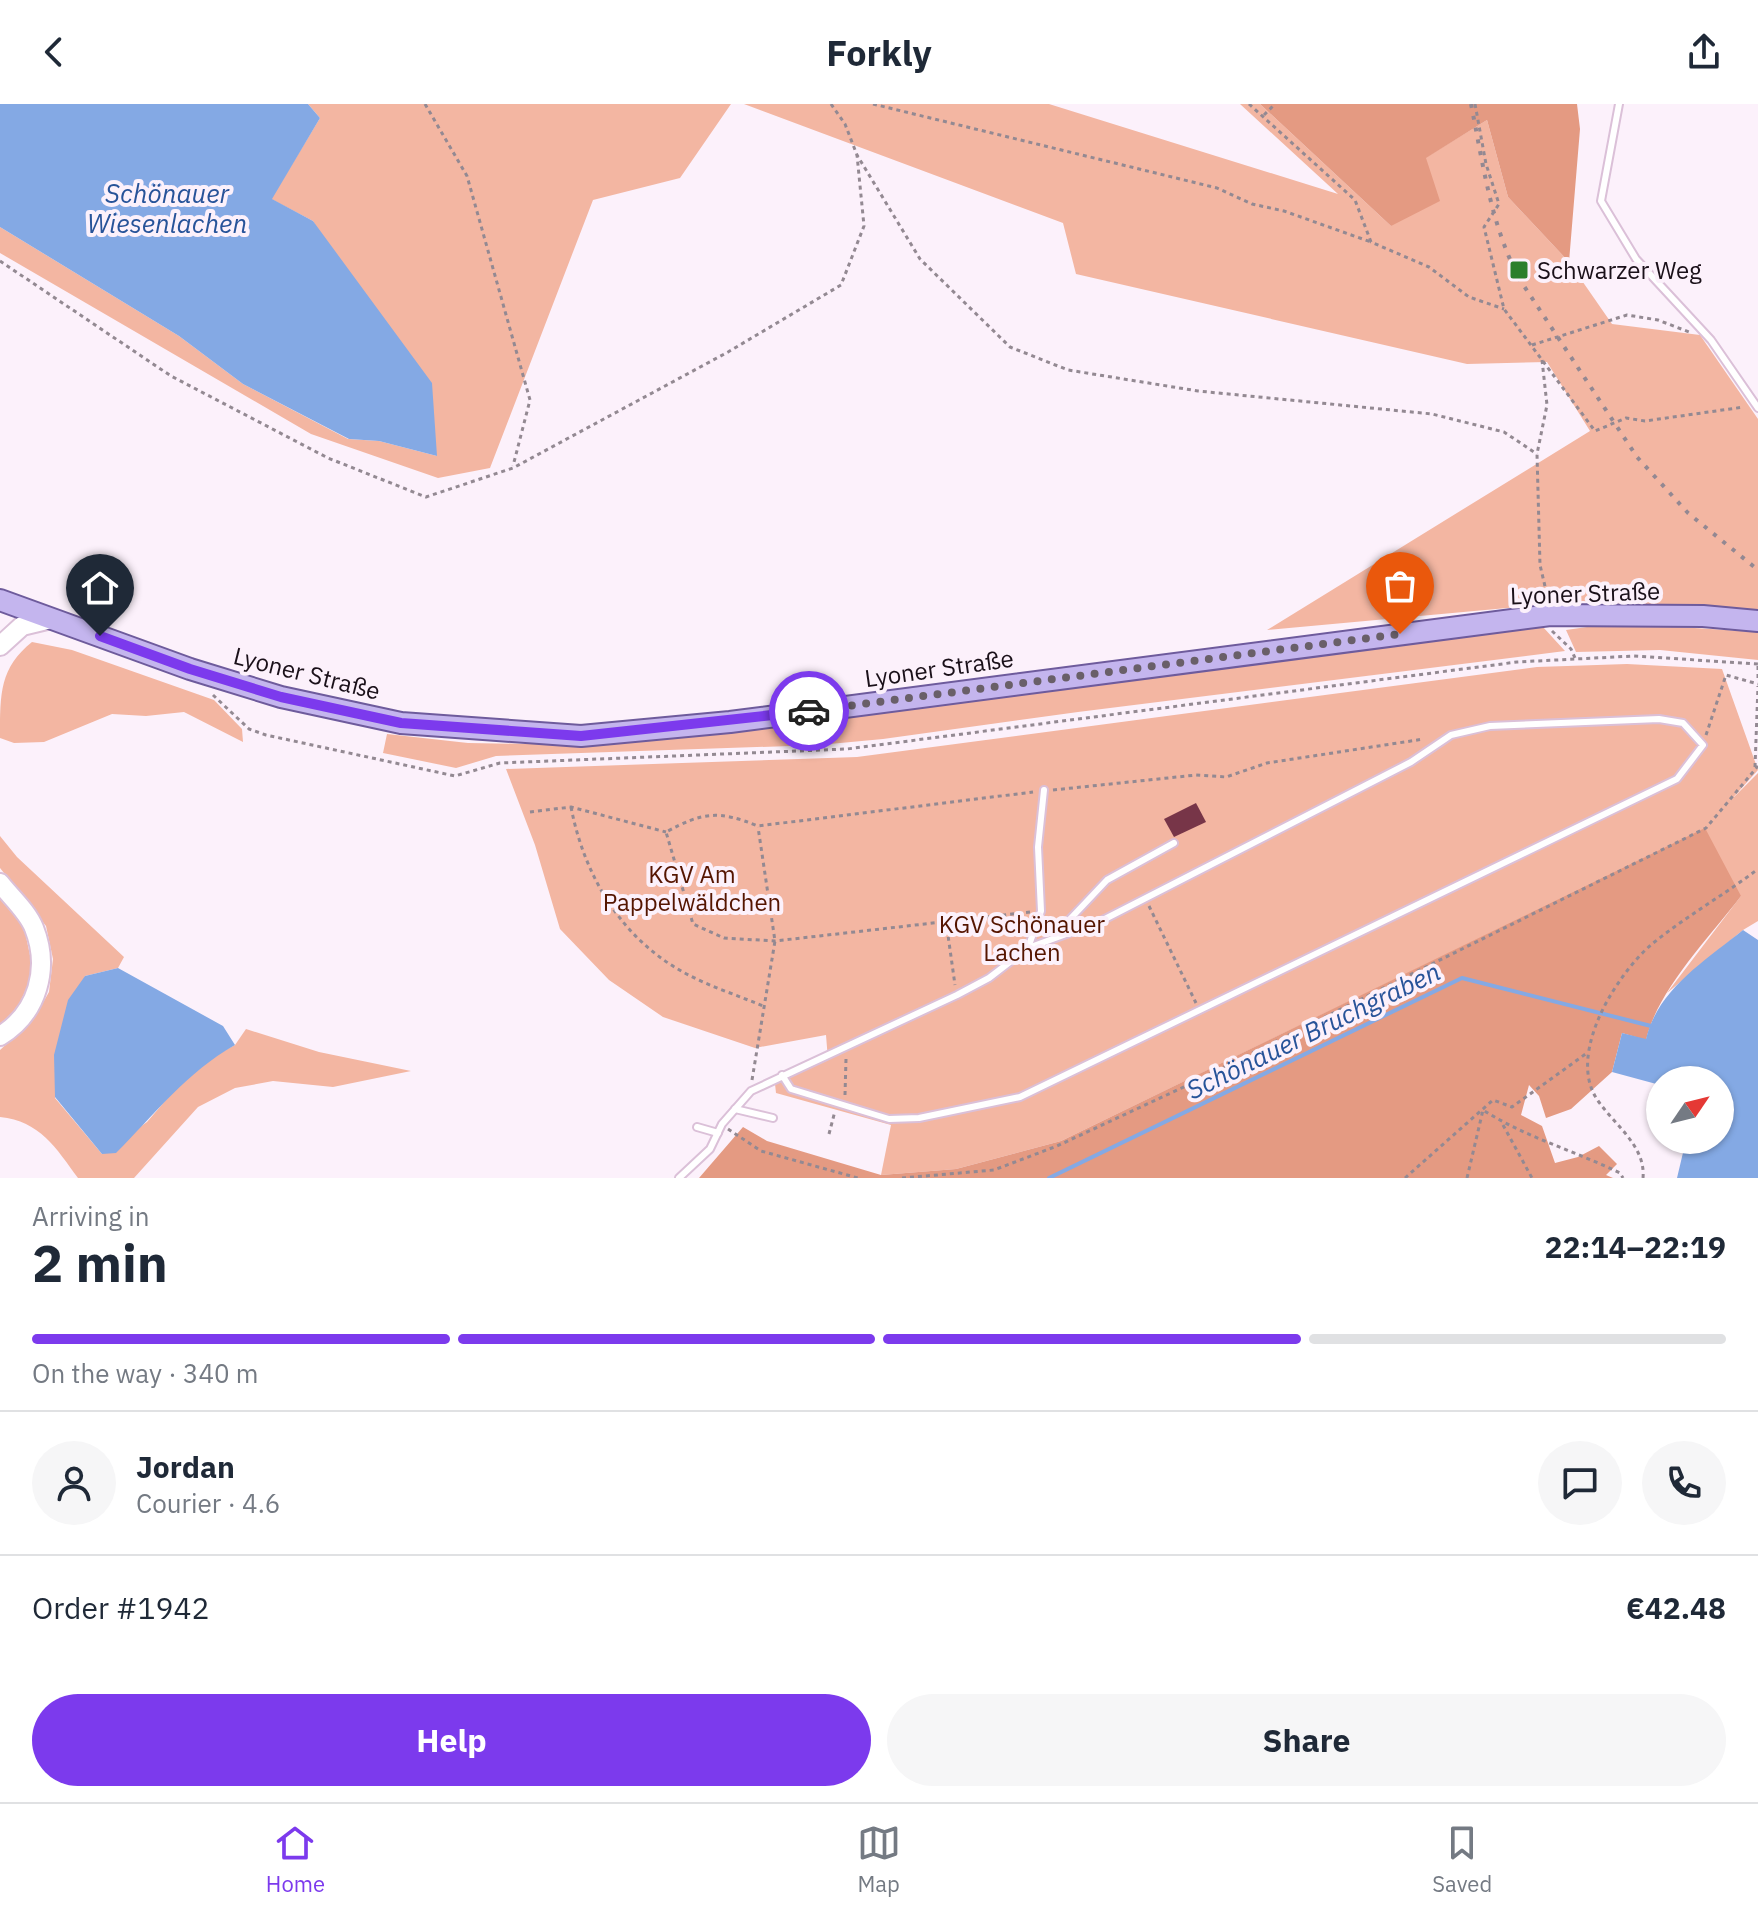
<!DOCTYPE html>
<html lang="en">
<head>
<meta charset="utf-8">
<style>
	:root { --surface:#fff; --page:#f6f6f7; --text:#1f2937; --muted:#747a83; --line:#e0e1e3; --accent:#7c3aed }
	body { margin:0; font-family:"IBM Plex Sans",sans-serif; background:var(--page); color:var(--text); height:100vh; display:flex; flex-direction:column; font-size:30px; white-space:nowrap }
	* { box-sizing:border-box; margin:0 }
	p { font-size:26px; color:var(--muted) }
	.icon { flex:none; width:44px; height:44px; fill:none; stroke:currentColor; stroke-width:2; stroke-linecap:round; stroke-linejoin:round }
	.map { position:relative; height:1074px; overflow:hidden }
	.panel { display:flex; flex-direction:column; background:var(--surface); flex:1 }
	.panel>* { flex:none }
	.needle { width:52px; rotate:55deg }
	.buttons { position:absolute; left:1646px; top:962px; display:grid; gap:16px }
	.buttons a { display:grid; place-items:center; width:88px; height:88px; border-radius:50%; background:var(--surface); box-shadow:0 2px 6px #0004; font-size:40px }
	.pin { position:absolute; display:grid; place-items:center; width:68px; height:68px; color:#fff; margin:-82px -34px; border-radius:50% 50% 50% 0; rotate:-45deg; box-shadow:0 0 8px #0007 }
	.pin .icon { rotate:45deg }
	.courier { position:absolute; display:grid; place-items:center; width:80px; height:80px; margin:-40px; border:6px solid #7c3aed; border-radius:50%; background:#fff; color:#222; box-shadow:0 2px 10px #0007 }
	.headline em { font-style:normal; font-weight:800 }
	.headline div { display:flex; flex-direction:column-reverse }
	.headline { display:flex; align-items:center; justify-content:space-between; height:136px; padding:0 32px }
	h1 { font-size:52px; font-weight:800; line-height:60px }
	.bar { display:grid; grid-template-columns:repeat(4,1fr); gap:12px 8px; align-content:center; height:96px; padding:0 32px }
	.bar i { height:10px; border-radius:6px; background:var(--line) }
	.bar .selected { background:var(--accent) }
	.bar p { grid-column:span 4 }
	.line { display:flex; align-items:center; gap:20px; padding:0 32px; border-top:2px solid var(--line) }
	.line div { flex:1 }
	.round { display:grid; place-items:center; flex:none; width:84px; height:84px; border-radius:42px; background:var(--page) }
	.primary-button { display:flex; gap:16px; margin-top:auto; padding:16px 32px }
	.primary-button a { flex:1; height:92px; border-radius:48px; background:var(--accent); color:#fff; font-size:32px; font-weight:800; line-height:92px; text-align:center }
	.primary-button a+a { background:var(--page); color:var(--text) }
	header { display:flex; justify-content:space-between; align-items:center; height:104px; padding:0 32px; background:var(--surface); font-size:36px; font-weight:800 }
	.menu { display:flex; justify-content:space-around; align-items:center; height:112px; border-top:2px solid var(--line); background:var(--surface); font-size:22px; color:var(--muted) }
	.menu a { display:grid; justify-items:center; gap:4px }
	.menu .selected { color:var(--accent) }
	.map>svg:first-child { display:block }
</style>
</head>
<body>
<header><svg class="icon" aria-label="back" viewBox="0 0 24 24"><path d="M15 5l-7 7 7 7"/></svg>Forkly<svg class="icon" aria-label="share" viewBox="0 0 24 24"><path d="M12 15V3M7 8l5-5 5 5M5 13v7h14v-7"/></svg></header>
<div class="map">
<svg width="1758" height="1074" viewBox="0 0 1758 1074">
	<rect width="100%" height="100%" fill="#fcf1fb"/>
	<g fill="#f3b6a2">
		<polygon points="308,0 731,0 680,74 593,96 490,364 438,374 311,330 0,149 0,123 179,232 243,280 348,335 379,337 437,352 313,117 271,95 320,14"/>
		<polygon points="744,0 1049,0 1338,90 1240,0 1260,0 1391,122 1425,54 1487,16 1508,93 1569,158 1612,220 1700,231 1758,315 1758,509 1583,497 1267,526 1590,327 1547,258 1467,260 1076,170 1063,119"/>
		<polygon points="1615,519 1758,528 1758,556 1660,546 1576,548 1566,526"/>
		<polygon points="1543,523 1565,547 1078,608 883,635 819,641 496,652 456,664 383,649 387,630 468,639 535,640 648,634"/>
		<path d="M32 538 72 546 214 596 242 625 243 638 184 608 146 612 112 610 44 638 14 639 0 634C0 588 0 564 32 538Z"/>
		<polygon points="1627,560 1722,565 1758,666 1730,697 1758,669 1758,817 1743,826 1667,889 1741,792 1445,851 1061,1037 956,1065 881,1071 891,1021 776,989 775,980 828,956 826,931 755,944 663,913 609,876 560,825 535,741 506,665 857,653 1537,563"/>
		<path d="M0 732 17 753 124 853 118 864 85 872 55 994 102 1050 147 1018 178 982 209 955 235 941 246 925 319 948 411 967 333 983 273 977 235 984 198 1003 134 1074H78C56 1044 40 1017 0 1013V946L33 916 49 888 53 855 46 822 0 764Z"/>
		<polygon points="0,795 24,823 34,870 13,912 0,920"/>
	</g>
	<g fill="#e49a82">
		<polygon points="1260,0 1577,0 1580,25 1569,158 1508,93 1487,16 1426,54 1440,97 1391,122"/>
		<path d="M1705 724 1741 792C1710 833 1658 885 1646 936L1622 929 1612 968 1571 1005 1546 1014 1539 992 1529 981 1521 1011 1542 1022 1555 1059 1578 1053 1599 1042 1617 1060 1606 1071 1613 1074H699L743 1023 767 1037 881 1071 956 1065 1061 1037Z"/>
	</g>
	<g fill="#84a9e4">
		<polygon points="0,0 308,0 320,14 272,95 313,117 432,279 437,352 379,337 349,335 243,280 179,232 0,123"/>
		<path d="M1743 826 1758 836V1074H1677L1686 1036H1720V976H1660V981L1612 968 1622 929 1646 935C1658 885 1705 857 1743 826Z"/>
		<path d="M118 864 223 922 235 941C187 968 155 1010 116 1049L102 1050 55 993 54 951 68 896 85 872Z"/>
	</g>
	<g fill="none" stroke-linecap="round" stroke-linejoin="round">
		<polyline stroke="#84a9e4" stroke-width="4" points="1049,1074 1462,874 1651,922"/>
	</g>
	<polygon fill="#773548" points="1196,699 1206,718 1174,733 1164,715"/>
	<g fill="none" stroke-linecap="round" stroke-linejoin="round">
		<g stroke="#dbc0d8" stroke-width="10">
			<g id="lane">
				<polyline points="1619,0 1601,97 1636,155 1711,236 1758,304"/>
				<polyline points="1055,831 1107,776 1174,739"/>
				<polyline points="1028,844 1041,807 1038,743 1044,686"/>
				<polyline points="735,1005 773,1014"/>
				<polyline points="697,1023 718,1029"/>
				<polyline points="679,1074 710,1045 722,1020 751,987 957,891 989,874 1028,844 1099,818 1411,658 1451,631 1490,622 1659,615 1683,619 1703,641 1677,675 1020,993 919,1014 889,1015 791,985 782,971"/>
			</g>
		</g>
		<g stroke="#dbc0d8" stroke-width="22">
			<g id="secondary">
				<polyline points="0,542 22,522 51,515"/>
				<path d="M0 779C11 793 28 808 34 824 50 864 38 909 0 932"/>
			</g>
		</g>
		<g stroke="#6e5b9c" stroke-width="24">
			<polyline id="primary" points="0,496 190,565 281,593 401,619 581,632 730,618 1550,511 1703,512 1758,517"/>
		</g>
		<g stroke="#938992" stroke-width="3" stroke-dasharray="4 4" stroke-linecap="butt">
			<polyline points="425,0 467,72 530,296 513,362"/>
			<polyline points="831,0 845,20 857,51 920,155 1010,243 1068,266 1198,287 1432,310 1504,328 1537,350"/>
			<polyline points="873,0 1217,84 1252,100 1284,107 1371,138"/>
			<polyline points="1249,0 1355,96 1371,138 1429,163 1469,193 1504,205"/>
			<polyline points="1475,0 1486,60 1499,100 1484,123 1504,205 1595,327 1626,314 1645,317 1744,303"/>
			<polyline points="1264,11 1275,0"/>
			<polyline points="0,157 171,272 328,354 426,393 513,364 728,248 841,181 864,122 857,51"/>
			<polyline points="1532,241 1627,211 1658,216 1689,228"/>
			<polyline points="1542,256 1547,301 1537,350 1540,461 1548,495"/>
			<polyline points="1552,527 1571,545 1575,554"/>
			<polyline points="1758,562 1758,578"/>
			<polyline points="213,591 249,625 266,631 455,672 500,659 847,645 1517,558 1634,552 1758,560"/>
			<polyline points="1706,631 1726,571 1758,580"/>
			<polyline points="1755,663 1758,582"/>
			<polyline points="1053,686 1196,671 1226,673 1267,659 1424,635"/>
			<path d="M571 703C584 771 621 834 683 868 708 882 737 891 763 902"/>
			<polyline points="530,708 571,703 666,728"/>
			<polyline points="1149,802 1196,899"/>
			<path d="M1030 808 775 837 724 834 693 820 666 728C703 708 718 706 758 722L1033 688"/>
			<polyline points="946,817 955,881"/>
			<polyline points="752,976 775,837 758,723"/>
			<polyline points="845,991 846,955"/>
			<polyline points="1503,1021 1532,1074"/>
			<polyline points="728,1025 761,1047 858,1074"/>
			<polyline points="829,1030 835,1007"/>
			<polyline points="902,1074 994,1066 1057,1042 1188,981 1706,724 1758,662"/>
			<polyline points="1405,1074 1493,996 1512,1003 1587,949"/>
			<path d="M1467 1074 1483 1006C1525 1033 1575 1047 1620 1069L1623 1074"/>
			<path d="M1643 1074C1646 1040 1611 1019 1595 992 1569 946 1617 870 1652 840 1685 813 1724 791 1758 765"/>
		</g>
		<use href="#lane" stroke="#fff" stroke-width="6"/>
		<use href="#secondary" stroke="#fff" stroke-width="18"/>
		<use href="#primary" stroke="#c4b5ee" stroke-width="20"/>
		<path stroke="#938892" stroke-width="4" stroke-dasharray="4 8" stroke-linecap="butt" d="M1471 0C1483 60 1491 122 1520 176L1637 353 1688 409 1758 466"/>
	</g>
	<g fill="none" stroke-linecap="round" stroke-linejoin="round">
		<polyline stroke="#695f68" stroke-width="8" stroke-dasharray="0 14.4" points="809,607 1400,530"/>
		<polyline stroke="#7c3aed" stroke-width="10" points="100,532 190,565 281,593 401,619 581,632 809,607"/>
	</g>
	<rect fill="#2c7f2b" stroke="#fcf1fb" stroke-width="3" x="1509" y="156" width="20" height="20" rx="4"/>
	<g text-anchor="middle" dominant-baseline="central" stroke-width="8" stroke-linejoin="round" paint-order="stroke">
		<g font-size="24" fill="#1a1019" stroke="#fcf1fb" text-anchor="start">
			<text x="1537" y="166">Schwarzer Weg</text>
		</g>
		<g font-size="24" fill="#1a1019" stroke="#fcf1fb">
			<text transform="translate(1585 489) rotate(-2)">Lyoner Straße</text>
			<text transform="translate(939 564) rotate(-8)">Lyoner Straße</text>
			<text transform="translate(307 569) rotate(14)">Lyoner Straße</text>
		</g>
		<g font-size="24" fill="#551500" stroke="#fcf1fb">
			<text x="692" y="770">KGV Am<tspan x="692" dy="28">Pappelwäldchen</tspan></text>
			<text x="1022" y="820">KGV Schönauer<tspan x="1022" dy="28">Lachen</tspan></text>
		</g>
		<g font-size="26" font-style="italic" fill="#275399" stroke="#fcf1fb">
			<text x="167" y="89">Schönauer<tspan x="167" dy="30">Wiesenlachen</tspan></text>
			<text transform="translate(1313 926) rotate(-26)">Schönauer Bruchgraben</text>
		</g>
	</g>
</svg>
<div class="buttons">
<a><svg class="needle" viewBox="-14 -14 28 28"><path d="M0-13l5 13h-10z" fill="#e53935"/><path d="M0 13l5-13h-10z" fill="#747a83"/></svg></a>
</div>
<div class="pin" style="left:1400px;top:530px;background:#ea580c"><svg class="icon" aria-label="bag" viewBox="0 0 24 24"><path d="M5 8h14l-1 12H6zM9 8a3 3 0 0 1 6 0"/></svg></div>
<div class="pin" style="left:100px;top:532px;background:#1f2937"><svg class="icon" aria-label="home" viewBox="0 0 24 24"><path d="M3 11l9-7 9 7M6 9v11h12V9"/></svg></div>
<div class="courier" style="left:809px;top:607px"><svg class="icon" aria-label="car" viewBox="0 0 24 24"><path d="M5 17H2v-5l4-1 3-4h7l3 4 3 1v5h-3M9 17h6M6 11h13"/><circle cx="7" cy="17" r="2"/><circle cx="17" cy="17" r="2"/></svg></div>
</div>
<section class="panel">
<div class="headline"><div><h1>2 min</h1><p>Arriving in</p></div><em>22:14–22:19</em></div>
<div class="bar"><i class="selected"></i><i class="selected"></i><i class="selected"></i><i></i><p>On the way · 340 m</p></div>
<div class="line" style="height:144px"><a class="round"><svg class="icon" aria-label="person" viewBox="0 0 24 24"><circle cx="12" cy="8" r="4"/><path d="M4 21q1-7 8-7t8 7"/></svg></a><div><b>Jordan</b><p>Courier · 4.6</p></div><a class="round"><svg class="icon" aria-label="chat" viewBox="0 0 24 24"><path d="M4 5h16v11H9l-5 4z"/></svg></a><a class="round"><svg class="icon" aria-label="phone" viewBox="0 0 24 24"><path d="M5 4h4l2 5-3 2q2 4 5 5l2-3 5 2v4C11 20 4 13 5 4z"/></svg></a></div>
<div class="line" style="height:104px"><div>Order #1942</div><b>€42.48</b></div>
<div class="primary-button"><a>Help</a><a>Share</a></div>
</section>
<nav class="menu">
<a class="selected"><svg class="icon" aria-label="home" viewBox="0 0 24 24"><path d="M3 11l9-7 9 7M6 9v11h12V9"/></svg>Home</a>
<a><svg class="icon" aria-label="map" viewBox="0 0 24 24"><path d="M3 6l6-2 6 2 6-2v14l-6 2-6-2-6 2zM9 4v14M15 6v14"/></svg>Map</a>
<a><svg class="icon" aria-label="saved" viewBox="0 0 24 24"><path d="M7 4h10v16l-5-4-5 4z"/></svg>Saved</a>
</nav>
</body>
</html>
